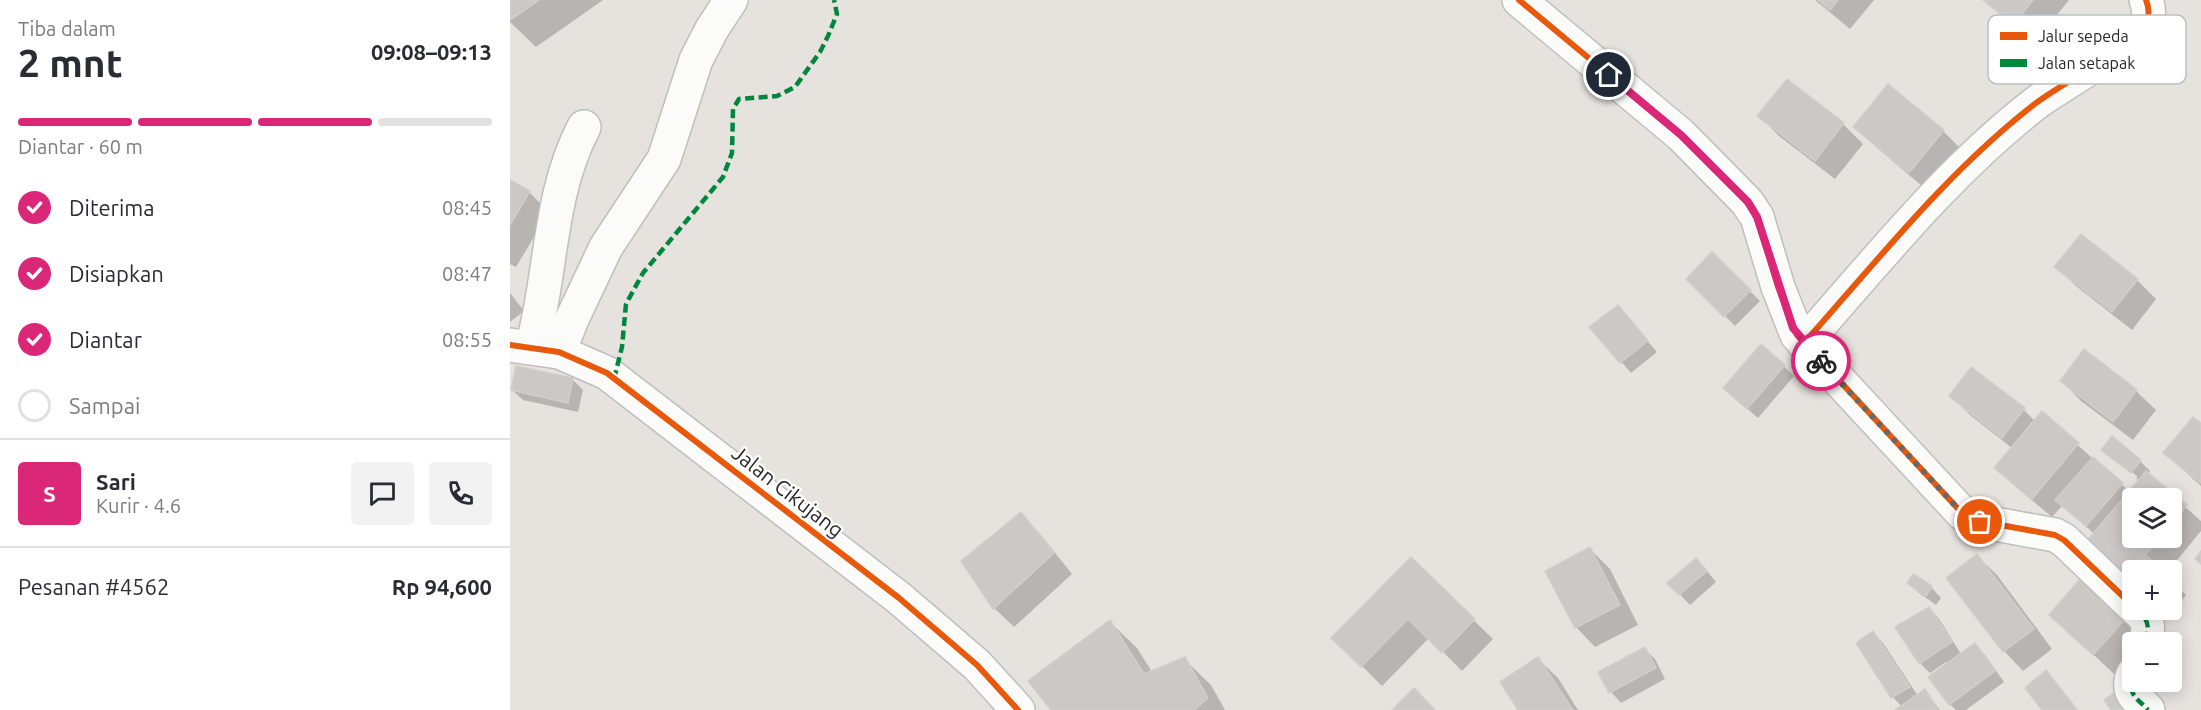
<!DOCTYPE html>
<html lang="id">
<head>
<meta charset="utf-8">
<style>
	:root { --surface:#fff; --page:#f2f2f3; --text:#2b2b33; --muted:#7c7c81; --line:#e1e1e2; --accent:#db2777 }
	body { margin:0; font-family:Ubuntu,sans-serif; background:var(--page); color:var(--text); height:100vh; display:flex; flex-direction:column; font-size:22px; white-space:nowrap }
	* { box-sizing:border-box; margin:0 }
	p { font-size:20px; color:var(--muted) }
	.icon { flex:none; width:33px; height:33px; fill:none; stroke:currentColor; stroke-width:2; stroke-linecap:round; stroke-linejoin:round }
	.map { position:relative; flex:1; overflow:hidden }
	.sheet { display:flex; flex-direction:column; background:var(--surface); width:510px }
	.sheet>* { flex:none }
	.controls { position:absolute; left:1612px; top:488px; display:grid; gap:12px }
	.controls a { display:grid; place-items:center; width:60px; height:60px; border-radius:6px; background:var(--surface); box-shadow:0 3px 15px #0003; font-size:30px }
	.pin { position:absolute; display:grid; place-items:center; width:51px; height:51px; color:#fff; margin:-26px; border:3px solid #fff; border-radius:50%; box-shadow:0 2px 6px #0007 }
	.courier { position:absolute; display:grid; place-items:center; width:60px; height:60px; margin:-30px; border:4px solid #db2777; border-radius:50%; background:#fff; color:#222; box-shadow:0 2px 8px #0007 }
	.head em { font-style:normal; font-weight:700 }
	.head div { display:flex; flex-direction:column-reverse }
	.head { display:flex; align-items:center; justify-content:space-between; height:102px; padding:0 18px }
	h1 { font-size:39px; font-weight:700; line-height:45px }
	.bar { display:grid; grid-template-columns:repeat(4,1fr); gap:9px 6px; align-content:center; height:72px; padding:0 18px }
	.bar i { height:8px; border-radius:4px; background:var(--line) }
	.bar .on { background:var(--accent) }
	.bar p { grid-column:span 4 }
	.line { display:flex; align-items:center; gap:15px; padding:0 18px; border-top:2px solid var(--line) }
	.line div { flex:1 }
	.round { display:grid; place-items:center; flex:none; width:63px; height:63px; border-radius:6px; background:var(--page) }
	ol { padding:0 18px; list-style:none }
	li { display:flex; align-items:center; gap:18px; height:66px }
	li p { margin-inline-start:auto }
	li .icon { padding:6px; border-radius:50%; background:var(--accent); color:#fff; stroke-width:4 }
	li:last-child { color:var(--muted) }
	li i { width:33px; height:33px; border:3px solid var(--line); border-radius:50% }
	main { display:flex; flex:1; min-height:0 }
	.map>svg:first-child { display:block }
</style>
</head>
<body>
<main>
<section class="sheet">
<div class="head"><div><h1>2 mnt</h1><p>Tiba dalam</p></div><em>09:08–09:13</em></div>
<div class="bar"><i class="on"></i><i class="on"></i><i class="on"></i><i></i><p>Diantar · 60 m</p></div>
<ol>
<li><svg class="icon" aria-label="check" viewBox="0 0 24 24"><path d="M5 12l5 5 9-10"/></svg>Diterima<p>08:45</p></li>
<li><svg class="icon" aria-label="check" viewBox="0 0 24 24"><path d="M5 12l5 5 9-10"/></svg>Disiapkan<p>08:47</p></li>
<li><svg class="icon" aria-label="check" viewBox="0 0 24 24"><path d="M5 12l5 5 9-10"/></svg>Diantar<p>08:55</p></li>
<li><i></i>Sampai</li>
</ol>
<div class="line" style="height:108px"><b class="round" style="background:var(--accent);color:#fff">S</b><div><b>Sari</b><p>Kurir · 4.6</p></div><a class="round"><svg class="icon" aria-label="chat" viewBox="0 0 24 24"><path d="M4 5h16v11H9l-5 4z"/></svg></a><a class="round"><svg class="icon" aria-label="phone" viewBox="0 0 24 24"><path d="M5 4h4l2 5-3 2q2 4 5 5l2-3 5 2v4C11 20 4 13 5 4z"/></svg></a></div>
<div class="line" style="height:78px"><div>Pesanan #4562</div><b>Rp 94,600</b></div>
</section>
<div class="map">
<svg width="1691" height="710" viewBox="0 0 1691 710">
	<rect width="100%" height="100%" fill="#e6e2de"/>
	<g fill="#0003" fill-rule="evenodd">
		<polygon points="0,0 93,0 26,47 0,22"/>
		<polygon points="1305,0 1364,0 1340,29"/>
		<polygon points="1473,0 1559,0 1524,43"/>
		<polygon points="1277,81 1333,124 1353,144 1325,179 1269,136 1249,116"/>
		<polygon points="1379,86 1433,131 1453,151 1419,192 1365,146 1345,127"/>
		<polygon points="0,181 19,192 39,212 6,267 0,264"/>
		<polygon points="1202,254 1250,301 1225,326 1178,279"/>
		<polygon points="1546,267 1627,280 1646,299 1622,330 1566,286"/>
		<polygon points="0,293 14,311 0,322"/>
		<polygon points="1108,307 1147,352 1121,373 1081,327"/>
		<polygon points="1252,346 1284,376 1248,418 1225,398"/>
		<path d="M1462 369 1514 410 1525 421 1532 413 1620 492 1630 481 1626 478 1628 477 1602 456V459L1593 450 1630 461 1640 471 1638 474 1691 521V531L1659 570H1623L1553 505 1542 517 1506 487 1486 467 1502 448 1460 415 1441 396ZM1623 498H1662V537H1623Z"/>
		<polygon points="63,380 73,390 68,412 13,400 2,390"/>
		<polygon points="1552,381 1626,391 1646,410 1623,440 1571,401"/>
		<polygon points="1691,425 1691,486 1655,453"/>
		<polygon points="511,514 530,534 562,574 504,627 484,608 453,562"/>
		<polygon points="1080,549 1100,569 1128,625 1085,647 1066,627"/>
		<polygon points="1467,556 1487,575 1542,649 1513,671 1494,651"/>
		<polygon points="901,559 983,639 952,671 919,638 872,686 824,638"/>
		<polygon points="1196,570 1206,582 1180,605 1159,583"/>
		<polygon points="1662,581 1676,595 1654,621 1640,609 1662,609"/>
		<polygon points="1399,583 1421,587 1431,598 1426,605 1409,593"/>
		<polygon points="1419,608 1429,619 1451,654 1465,644 1475,655 1494,682 1456,710 1446,710 1440,704 1436,662 1420,673 1410,663"/>
		<polygon points="1541,615 1615,620 1634,639 1604,674"/>
		<polygon points="600,622 627,648 642,672 674,659 701,685 715,710 543,710"/>
		<polygon points="1363,633 1373,643 1408,696 1415,691 1430,710 1388,710 1392,707 1383,697 1348,644"/>
		<polygon points="1135,649 1145,659 1155,679 1111,703 1101,692 1090,672"/>
		<polygon points="1028,659 1048,678 1068,710 1010,710"/>
		<polygon points="1536,672 1546,682 1568,710 1534,710"/>
	</g>
	<g fill="#cbc8c5" stroke="#d0ceca" stroke-width="1.5">
		<polygon points="0,0 29,0 0,20"/>
		<polygon points="1308,0 1328,0 1320,10"/>
		<polygon points="1473,0 1523,0 1504,24"/>
		<polygon points="1277,79 1334,123 1305,161 1247,116"/>
		<polygon points="1378,84 1434,130 1399,173 1343,127"/>
		<polygon points="0,180 20,191 0,225"/>
		<polygon points="1571,234 1628,279 1602,312 1544,267"/>
		<polygon points="1202,252 1241,290 1214,317 1176,279"/>
		<polygon points="1108,305 1138,341 1110,363 1079,327"/>
		<polygon points="1251,344 1275,365 1237,409 1213,388"/>
		<polygon points="1574,349 1627,390 1603,422 1550,381"/>
		<polygon points="6,366 63,378 58,403 1,390"/>
		<polygon points="1461,367 1515,408 1492,438 1439,396"/>
		<polygon points="1532,411 1569,443 1522,499 1484,468"/>
		<polygon points="1683,417 1691,423 1691,483 1653,453"/>
		<polygon points="1602,436 1631,460 1621,473 1591,450"/>
		<polygon points="1583,457 1613,483 1576,526 1545,500"/>
		<polygon points="1636,471 1677,505 1662,523 1662,498 1623,498 1623,537 1651,537 1635,555 1653,570 1623,570 1623,594 1570,549"/>
		<polygon points="511,512 544,553 483,609 451,561"/>
		<polygon points="1080,547 1110,605 1065,628 1035,571"/>
		<polygon points="1691,551 1691,564 1685,559"/>
		<polygon points="1467,554 1524,629 1493,652 1436,578"/>
		<polygon points="901,557 965,619 932,653 898,619 851,667 821,638"/>
		<polygon points="1186,558 1197,571 1169,595 1157,583"/>
		<polygon points="1403,574 1422,586 1416,596 1397,583"/>
		<polygon points="1571,578 1616,618 1583,655 1539,615"/>
		<polygon points="1419,607 1442,642 1409,664 1385,627"/>
		<polygon points="600,620 634,674 675,657 698,698 684,710 541,710 518,681"/>
		<polygon points="1363,631 1400,687 1381,698 1346,643"/>
		<polygon points="1465,643 1485,671 1439,705 1418,677"/>
		<polygon points="1135,647 1146,668 1099,693 1088,672"/>
		<polygon points="1028,657 1063,710 1008,710 990,682"/>
		<polygon points="1536,670 1567,710 1532,710 1515,688"/>
		<polygon points="904,688 925,710 882,710"/>
		<polygon points="1415,689 1428,710 1385,710"/>
		<polygon points="1608,690 1622,710 1601,710 1594,700"/>
	</g>
	<g fill="none" stroke-linecap="round" stroke-linejoin="round">
		<g stroke="#c0bebf" stroke-width="36">
			<g id="minor">
				<polyline points="1009,0 1171,135 1237,202 1247,217 1268,287 1287,335 1452,513 1463,520 1545,535 1554,540 1623,606"/>
				<path d="M1294 343C1368 260 1438 171 1526 103 1548 86 1632 41 1638 18 1639 13 1638 5 1636 0"/>
				<polyline points="0,345 49,352 97,373 389,598 467,665 508,710"/>
				<path d="M22 347C42 275 38 195 74 127"/>
				<polyline points="49,352 62,319 96,247 154,159 186,60 202,29 221,0"/>
				<path d="M1626 609C1639 620 1640 626 1635 642"/>
				<path d="M1623 674C1616 693 1626 697 1638 710"/>
			</g>
		</g>
		<use href="#minor" stroke="#fbfbfa" stroke-width="33"/>
		<g stroke="#00873e" stroke-width="4.5" stroke-dasharray="9 4.5" stroke-linecap="butt">
			<polyline points="104,379 112,347 116,304 133,273 213,177 222,153 223,109 229,99 267,96 285,87 310,52 318,36 327,14 324,0"/>
			<path d="M1626 609C1639 620 1640 626 1635 642"/>
			<path d="M1623 674C1616 693 1626 697 1638 710"/>
		</g>
		<g stroke="#fff" stroke-width="10">
			<g id="cycleway">
				<polyline points="1009,0 1171,135 1237,202 1247,217 1268,287 1287,335 1452,513 1463,520 1545,535 1554,540 1623,606"/>
				<path d="M1294 343C1368 260 1438 171 1526 103 1548 86 1632 41 1638 18 1639 13 1638 5 1636 0"/>
				<polyline points="0,345 49,352 97,373 389,598 467,665 508,710"/>
			</g>
		</g>
		<use href="#cycleway" stroke="#e8590c" stroke-width="6"/>
	</g>
	<g fill="none" stroke-linecap="round" stroke-linejoin="round">
		<polyline stroke="#6a6867" stroke-width="6" stroke-dasharray="0 10.8" points="1311,361 1452,513 1463,520 1470,522"/>
		<polyline stroke="#db2777" stroke-width="8" points="1099,75 1171,135 1238,202 1247,217 1283,328 1311,361"/>
	</g>
	<g text-anchor="middle" dominant-baseline="central" stroke-width="4.5" stroke-linejoin="round" paint-order="stroke">
		<g font-size="21" fill="#272727" stroke="#fff">
			<text transform="translate(278 491) rotate(38)">Jalan Cikujang</text>
		</g>
	</g>
	<rect x="1478" y="15" width="198" height="69" rx="9" fill="#fff" stroke="#bebebe" stroke-width="1.5"/>
	<rect x="1490" y="32" width="27" height="8" fill="#e8590c"/>
	<rect x="1490" y="59" width="27" height="8" fill="#00873e"/>
	<g font-size="16" fill="#272727">
		<text x="1528" y="42">Jalur sepeda</text>
		<text x="1528" y="69">Jalan setapak</text>
	</g>
</svg>
<div class="controls">
<a><svg class="icon" aria-label="layers" viewBox="0 0 24 24"><path d="M12 4l9 5-9 5-9-5zM3 14l9 5 9-5"/></svg></a>
<a>+</a>
<a>−</a>
</div>
<div class="pin" style="left:1470px;top:522px;background:#ea580c"><svg class="icon" aria-label="bag" viewBox="0 0 24 24"><path d="M5 8h14l-1 12H6zM9 8a3 3 0 0 1 6 0"/></svg></div>
<div class="pin" style="left:1099px;top:75px;background:#1f2937"><svg class="icon" aria-label="home" viewBox="0 0 24 24"><path d="M3 11l9-7 9 7M6 9v11h12V9"/></svg></div>
<div class="courier" style="left:1311px;top:361px"><svg class="icon" aria-label="bike" viewBox="0 0 24 24"><circle cx="6" cy="16" r="4"/><circle cx="18" cy="16" r="4"/><path d="M6 16l4-8h5l3 8M10 8l3 8H6M13 5h3"/></svg></div>
</div>
</main>
</body>
</html>
